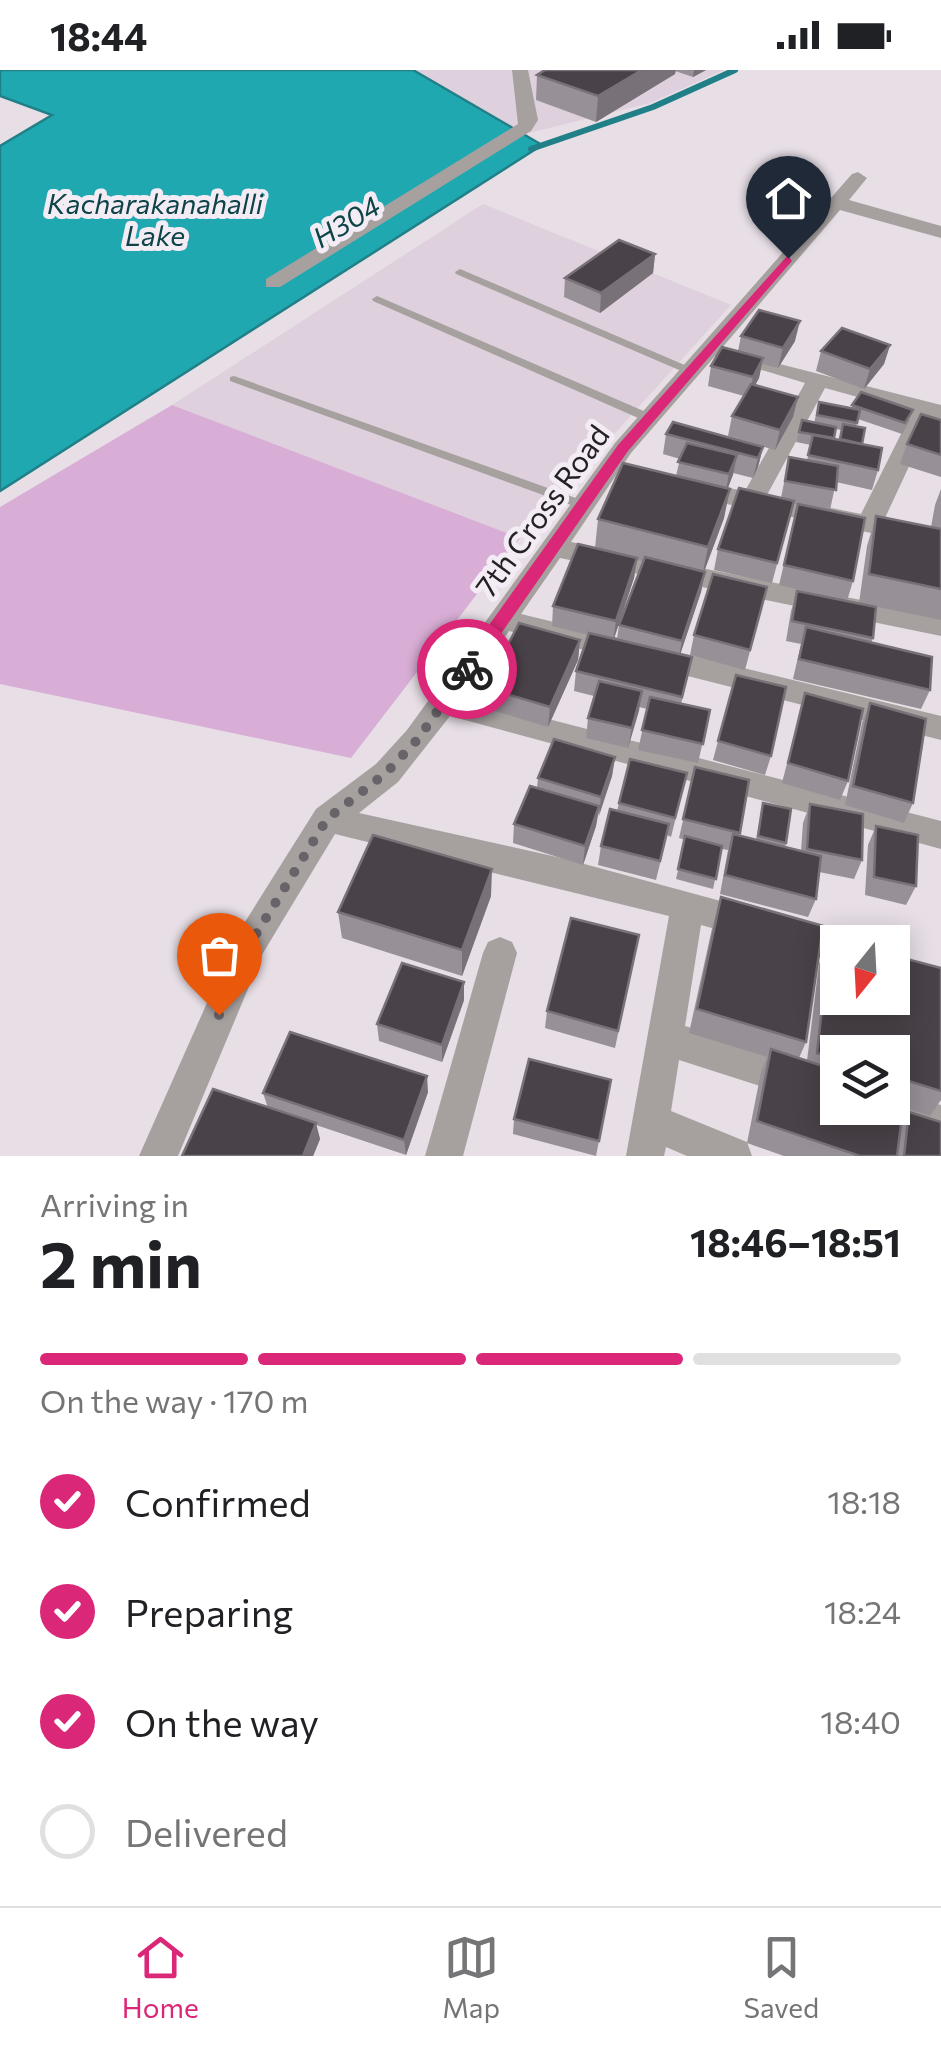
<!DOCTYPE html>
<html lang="en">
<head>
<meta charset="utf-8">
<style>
	:root { --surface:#fff; --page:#f2f2f2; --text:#202124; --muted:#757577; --line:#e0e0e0; --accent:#db2777 }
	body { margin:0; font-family:Commissioner,sans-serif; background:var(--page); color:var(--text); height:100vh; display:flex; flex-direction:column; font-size:38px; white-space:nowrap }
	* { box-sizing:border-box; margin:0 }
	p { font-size:32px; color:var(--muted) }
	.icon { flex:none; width:55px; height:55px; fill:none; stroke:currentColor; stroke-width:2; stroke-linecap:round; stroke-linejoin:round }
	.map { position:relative; height:1086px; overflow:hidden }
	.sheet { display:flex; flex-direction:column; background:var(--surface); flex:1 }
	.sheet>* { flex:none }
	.needle { width:65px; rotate:198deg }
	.controls { position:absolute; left:820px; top:855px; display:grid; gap:20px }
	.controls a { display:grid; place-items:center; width:90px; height:90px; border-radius:0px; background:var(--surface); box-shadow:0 5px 25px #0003; font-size:50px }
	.pin { position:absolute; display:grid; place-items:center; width:85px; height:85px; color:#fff; margin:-102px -42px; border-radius:50% 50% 50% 0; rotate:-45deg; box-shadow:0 0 10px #0007 }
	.pin .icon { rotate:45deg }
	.courier { position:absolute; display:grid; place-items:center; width:100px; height:100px; margin:-50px; border:8px solid #db2777; border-radius:50%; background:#fff; color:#222; box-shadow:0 2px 12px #0007 }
	.overview em { font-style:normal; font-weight:700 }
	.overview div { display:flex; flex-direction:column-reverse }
	.overview { display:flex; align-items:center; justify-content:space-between; height:170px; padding:0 40px }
	h1 { font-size:65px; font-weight:700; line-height:75px }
	.bar { display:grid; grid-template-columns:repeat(4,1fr); gap:15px 10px; align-content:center; height:120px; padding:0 40px }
	.bar i { height:12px; border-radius:8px; background:var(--line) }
	.bar .on { background:var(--accent) }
	.bar p { grid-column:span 4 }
	ol { padding:0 40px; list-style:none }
	li { display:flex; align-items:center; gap:30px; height:110px }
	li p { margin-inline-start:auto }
	li .icon { padding:10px; border-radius:50%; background:var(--accent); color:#fff; stroke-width:4 }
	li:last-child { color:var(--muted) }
	li i { width:55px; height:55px; border:5px solid var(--line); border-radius:50% }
	.status { display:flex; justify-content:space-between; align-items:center; height:70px; padding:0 50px; background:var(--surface); direction:ltr }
	.status svg { height:28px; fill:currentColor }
	.menu { display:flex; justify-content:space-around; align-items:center; height:140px; border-top:2px solid var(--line); background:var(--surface); font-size:28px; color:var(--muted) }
	.menu a { display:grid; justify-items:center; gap:5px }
	.menu .on { color:var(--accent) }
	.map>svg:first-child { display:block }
</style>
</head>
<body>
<div class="status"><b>18:44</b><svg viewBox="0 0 49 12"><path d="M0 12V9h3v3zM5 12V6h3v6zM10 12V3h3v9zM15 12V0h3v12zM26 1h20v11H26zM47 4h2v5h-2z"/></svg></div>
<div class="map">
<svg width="941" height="1086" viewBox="0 0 941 1086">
	<rect width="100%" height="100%" fill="#e7dee6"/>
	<g fill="#ded0dd">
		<polygon points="413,0 724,0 650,33 525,64"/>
		<polygon points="483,134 731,235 520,468 172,335"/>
	</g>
	<polygon fill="#d9aed6" points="172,335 520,468 351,688 0,614 0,437"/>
	<polygon fill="#20a8b1" stroke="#218087" stroke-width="2.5" points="0,0 413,0 542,75 0,421 0,76 52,45 0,26"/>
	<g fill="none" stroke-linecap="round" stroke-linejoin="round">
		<polyline stroke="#218087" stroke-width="6" points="531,79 653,37 735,0"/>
		<g fill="#a6a19f" fill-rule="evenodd">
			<polygon points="460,199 694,299 696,301 690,304 686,303 456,204 455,202"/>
			<polygon points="377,226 653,345 655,348 649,352 645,351 373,231 372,229"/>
			<polygon points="234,306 587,432 589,435 583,439 579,438 230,311 230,307"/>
		</g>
		<g fill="#a6a19f" fill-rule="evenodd">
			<polygon points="512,0 528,0 538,50 531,61 280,217 266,217 266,209 518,54"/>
			<path d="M858 102 867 108 849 130 941 156V168L840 140 721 279 941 335V349L932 347 885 448 941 459V477L682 425 679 419 691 411 745 421 805 313 715 286 631 383 571 472 941 546V566L560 488 521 544 941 646V670L509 561 464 627 941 751V779L450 646 398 712 359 743 566 789 850 866 853 872H838V893L701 855 685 956 838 1003V1038H846L838 1041 679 990 671 1041 747 1072 752 1086H687L666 1077 664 1086H626L669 846 335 764 263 883 178 1086H139L238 863 316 739 376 694 407 660 615 373 852 104ZM825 318 912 342 861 444 767 425Z"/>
			<polygon points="500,867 512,872 517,883 463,1086 425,1086 483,883 488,872"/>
			<polygon points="892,1021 941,1035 941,1073 874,1051 868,1038 892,1038"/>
		</g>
	</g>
	<g fill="#989097" fill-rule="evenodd">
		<polygon points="545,0 706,0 693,7 675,1 675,4 596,52 536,30 537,5"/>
		<polygon points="655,184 653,203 600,243 564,227 565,208"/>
		<polygon points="741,266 795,271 778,298 762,294 759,308 755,315 798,327 793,347 775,380 728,366 732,346 744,326 708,316 711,296 738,281"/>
		<polygon points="890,275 884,294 864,319 816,301 821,281"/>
		<path d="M819 332 852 338V335L910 350 902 364 858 349 856 356 862 374 878 400 872 420 836 412 830 440 853 511 847 531 779 515 798 434H793L772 513 714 500 718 479 781 428 789 387 807 390 811 375 796 372 799 362 814 353ZM836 359 841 360 839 370 834 368Z"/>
		<polygon points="941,350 941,407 900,394 907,374"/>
		<path d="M666 364 763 377 758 397 753 408 733 403 728 418 724 448 704 502 701 522 680 584 688 607 681 634 710 640 698 693 638 680 647 639 639 637 628 678 586 668 588 648 594 626 574 621 576 601 588 565 552 556 553 536 595 478 598 449 676 406 680 389 663 384ZM637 490 643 491 619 555 617 569H614L634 508Z"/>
		<polygon points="941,419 941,550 859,533 867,476 876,446 931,457 935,435"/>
		<polygon points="767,517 745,600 690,585 694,565"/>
		<polygon points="797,521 873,568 871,573 930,620 921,639 793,609 801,574 786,571 791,541"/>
		<polygon points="580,570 578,590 548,657 485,638 486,618"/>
		<polygon points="805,623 848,711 840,730 782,713"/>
		<polygon points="870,633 913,733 904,753 845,735 862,653"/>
		<polygon points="718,671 771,686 765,705 713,690"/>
		<polygon points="615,687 612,706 598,746 596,756 583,795 513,773 514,754 537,718 538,708"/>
		<polygon points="695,697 749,710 739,766 756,770 763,733 786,773 785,777 801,781 803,753 810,734 862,790 854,809 819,802 816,829 808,847 720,824 728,780 722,779 713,819 676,809 685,770 679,768"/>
		<polygon points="687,703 671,767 667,765 656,810 598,795 601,776 617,741 619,733"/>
		<polygon points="876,756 916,816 906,835 865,825 868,775"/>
		<polygon points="491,826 462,906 342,868 338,842"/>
		<path d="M721 827 806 972 799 988 807 991 819 894 830 868 941 898V1030L930 1046 903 1037 901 1053 909 1042 941 1086H784L747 1073 761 1002 767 987 689 963 713 854ZM838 982H892V1038H838Z"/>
		<polygon points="639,865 615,978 545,958 547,941"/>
		<polygon points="464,930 442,992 379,971 377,954"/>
		<polygon points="611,1010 596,1086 513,1064 514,1049"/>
		<polygon points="428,1022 406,1085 316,1055 320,1069 313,1086 182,1086 268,1038 263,1023"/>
	</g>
	<g fill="#787177">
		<polygon points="642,0 676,0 675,4 596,52 598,26"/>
		<polygon points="694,0 706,0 693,7"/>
		<polygon points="655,184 653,203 600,243 601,223"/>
		<polygon points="800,251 795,271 778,298 783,278"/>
		<polygon points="890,275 884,294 864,319 870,299"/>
		<polygon points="763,288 759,308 749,327 753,307"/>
		<polygon points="798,327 793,347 775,380 780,360"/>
		<polygon points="763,377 758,397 753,408 758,388"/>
		<polygon points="737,385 733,405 725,425 729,404"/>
		<polygon points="730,419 724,448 702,507 708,477"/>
		<polygon points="637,488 634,508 613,571 616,551"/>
		<polygon points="705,502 701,522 678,591 682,571"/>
		<polygon points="580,570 578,590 548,657 550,637"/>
		<polygon points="642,621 639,641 628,678 632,658"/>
		<polygon points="615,687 612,706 599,746 601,727"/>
		<polygon points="599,736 596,756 583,795 585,776"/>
		<polygon points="492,799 491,826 462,906 462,880"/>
		<polygon points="464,912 464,930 442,992 442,975"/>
		<polygon points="427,1006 428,1022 406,1085 404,1070"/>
		<polygon points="316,1053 320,1069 313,1086 303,1086"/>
	</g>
	<g fill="#494248" stroke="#787177" stroke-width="2.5">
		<polygon points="545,0 642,0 598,26 537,5"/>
		<polygon points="619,170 655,184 601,223 565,208"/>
		<polygon points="759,240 800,251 783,278 741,266"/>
		<polygon points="842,258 890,275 870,299 821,281"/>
		<polygon points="722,277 763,288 753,307 711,296"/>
		<polygon points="751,314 798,327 780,360 732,346"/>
		<polygon points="861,322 913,340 905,353 852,335"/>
		<polygon points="819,332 860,340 857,353 817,345"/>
		<polygon points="921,344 941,350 941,385 907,374"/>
		<polygon points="802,350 836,357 834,368 799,362"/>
		<polygon points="673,352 763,377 758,388 666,364"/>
		<polygon points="843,354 865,358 862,374 840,369"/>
		<polygon points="813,365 882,378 878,400 808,385"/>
		<polygon points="687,373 737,385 729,404 678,392"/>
		<polygon points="789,387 838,396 836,420 785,411"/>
		<polygon points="623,393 730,419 708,477 598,449"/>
		<polygon points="739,418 794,431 777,493 718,479"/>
		<polygon points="798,434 865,448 853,511 784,495"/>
		<polygon points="876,446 941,459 941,519 869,504"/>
		<polygon points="578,474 637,488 616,551 553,536"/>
		<polygon points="645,487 705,502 682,571 619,555"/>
		<polygon points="713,504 767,517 750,580 694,565"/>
		<polygon points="797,521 876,537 873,568 792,551"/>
		<polygon points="519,553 580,570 550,637 486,618"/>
		<polygon points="806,557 932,587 930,620 799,589"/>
		<polygon points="589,563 692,587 682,627 576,601"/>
		<polygon points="736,605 786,617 771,686 718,671"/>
		<polygon points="599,611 642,621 632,658 588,648"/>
		<polygon points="805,623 863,639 848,711 788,693"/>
		<polygon points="650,627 710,640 703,674 642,660"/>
		<polygon points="870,633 926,649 913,733 853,716"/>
		<polygon points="554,669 615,687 601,727 538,708"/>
		<polygon points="630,689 687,703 675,748 619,733"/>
		<polygon points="695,697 749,710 740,763 683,749"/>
		<polygon points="530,716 599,736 585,776 514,754"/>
		<polygon points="763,733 791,739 786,773 758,766"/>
		<polygon points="810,734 863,744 862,790 807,779"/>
		<polygon points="610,739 669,754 660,791 601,776"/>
		<polygon points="876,756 918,765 916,816 874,807"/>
		<polygon points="733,764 821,786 816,829 725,805"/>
		<polygon points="373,765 492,799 462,880 338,842"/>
		<polygon points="685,766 722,776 716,809 678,799"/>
		<polygon points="721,827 823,856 806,972 697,939"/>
		<polygon points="571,848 639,865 618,961 547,941"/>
		<polygon points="830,868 847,872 838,872 838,928 892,928 892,885 941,898 941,1021 892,1006 892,982 838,982 838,989 817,983"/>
		<polygon points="402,893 464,912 442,975 377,954"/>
		<polygon points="290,962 427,1006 404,1070 263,1023"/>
		<polygon points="771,979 838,1001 838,1038 892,1038 892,1019 905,1023 897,1086 860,1086 757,1051"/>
		<polygon points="529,989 611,1010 599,1071 514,1049"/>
		<polygon points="213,1019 316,1053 303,1086 182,1086"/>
		<polygon points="909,1042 941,1052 941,1086 904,1086"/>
	</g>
	<polygon fill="#db2777" points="788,185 792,191 628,381 473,604 461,604 461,594 618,375"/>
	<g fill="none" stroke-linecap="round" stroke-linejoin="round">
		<polyline stroke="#686368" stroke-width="10" stroke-dasharray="0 18" points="219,945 250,874 327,749 386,703 418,669 467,599"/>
	</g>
	<g text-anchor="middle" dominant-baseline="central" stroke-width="10" stroke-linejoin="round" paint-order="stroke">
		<g font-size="28" font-style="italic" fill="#0c4448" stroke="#f4ecf4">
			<text x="155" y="133">Kacharakanahalli<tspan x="155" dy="32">Lake</tspan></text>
			<text transform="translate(346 151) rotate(-31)">H304</text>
		</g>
		<g font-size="30" fill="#242124" stroke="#f4ecf4">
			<text transform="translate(541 440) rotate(-54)">7th Cross Road</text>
		</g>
	</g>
</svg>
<div class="controls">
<a><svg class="needle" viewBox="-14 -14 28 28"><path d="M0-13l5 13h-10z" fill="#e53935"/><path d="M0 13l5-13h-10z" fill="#757577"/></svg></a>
<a><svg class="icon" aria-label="layers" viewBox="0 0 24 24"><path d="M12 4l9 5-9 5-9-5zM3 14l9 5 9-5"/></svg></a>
</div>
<div class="pin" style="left:219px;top:945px;background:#ea580c"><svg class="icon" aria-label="bag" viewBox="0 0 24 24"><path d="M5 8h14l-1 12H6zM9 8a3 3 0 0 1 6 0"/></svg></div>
<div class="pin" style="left:788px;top:188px;background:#1f2937"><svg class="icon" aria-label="home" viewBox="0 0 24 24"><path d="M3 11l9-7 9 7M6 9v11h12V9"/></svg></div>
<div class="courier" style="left:467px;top:599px"><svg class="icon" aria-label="bike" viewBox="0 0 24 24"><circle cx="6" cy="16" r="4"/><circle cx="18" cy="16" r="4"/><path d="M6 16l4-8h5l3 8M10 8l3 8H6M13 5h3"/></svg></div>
</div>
<section class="sheet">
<div class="overview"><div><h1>2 min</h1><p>Arriving in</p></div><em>18:46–18:51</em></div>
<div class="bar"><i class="on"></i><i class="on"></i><i class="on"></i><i></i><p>On the way · 170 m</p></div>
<ol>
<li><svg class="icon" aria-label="check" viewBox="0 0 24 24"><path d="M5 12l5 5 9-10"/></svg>Confirmed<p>18:18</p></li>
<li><svg class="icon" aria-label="check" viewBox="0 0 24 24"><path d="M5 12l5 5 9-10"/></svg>Preparing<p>18:24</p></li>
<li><svg class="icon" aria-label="check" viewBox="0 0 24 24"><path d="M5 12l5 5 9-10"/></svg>On the way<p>18:40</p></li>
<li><i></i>Delivered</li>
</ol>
</section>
<nav class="menu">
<a class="on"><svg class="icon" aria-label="home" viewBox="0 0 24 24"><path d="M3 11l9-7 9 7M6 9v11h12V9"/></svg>Home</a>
<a><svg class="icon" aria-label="map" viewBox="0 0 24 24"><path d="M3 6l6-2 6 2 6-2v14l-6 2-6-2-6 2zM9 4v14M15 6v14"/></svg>Map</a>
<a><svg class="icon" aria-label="saved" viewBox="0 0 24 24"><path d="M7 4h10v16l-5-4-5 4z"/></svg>Saved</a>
</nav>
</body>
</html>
